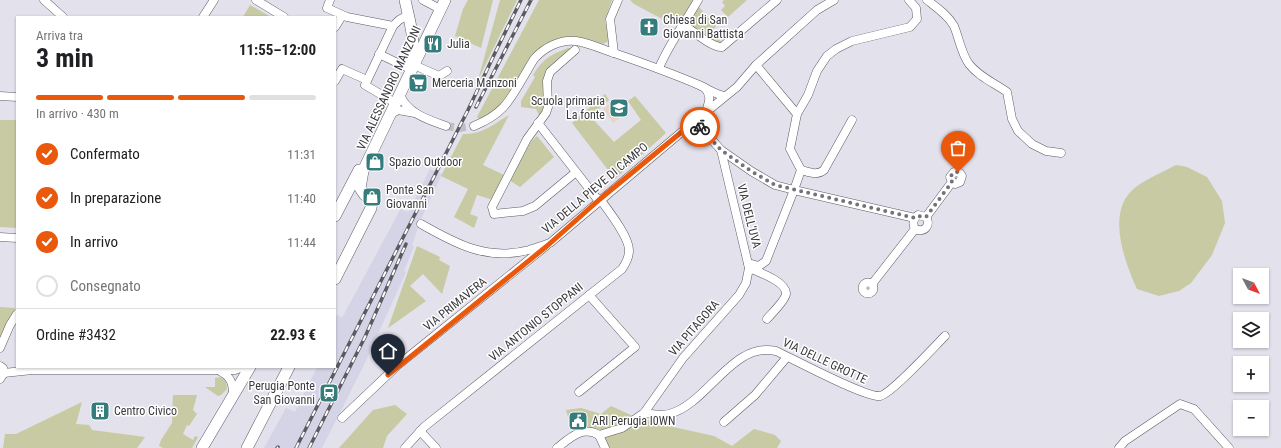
<!DOCTYPE html>
<html lang="it">
<head>
<meta charset="utf-8">
<style>
	:root { --surface:#fff; --page:#f6f6f6; --text:#202124; --muted:#757577; --line:#e0e0e0; --accent:#ea580c }
	body { margin:0; font-family:"Roboto Condensed",sans-serif; background:var(--page); color:var(--text); height:100vh; display:flex; flex-direction:column; font-size:15px; white-space:nowrap }
	* { box-sizing:border-box; margin:0 }
	p { font-size:13px; color:var(--muted) }
	.icon { flex:none; width:22px; height:22px; fill:none; stroke:currentColor; stroke-width:2; stroke-linecap:round; stroke-linejoin:round }
	.map { position:relative; flex:1; overflow:hidden }
	.side { position:absolute; left:16px; top:16px; width:320px; height:352px; display:flex; flex-direction:column; background:var(--surface); border-radius:0px; box-shadow:0 1px 3px #0004 }
	.side>* { flex:none }
	.needle { width:26px; rotate:131deg }
	.buttons { position:absolute; left:1233px; top:268px; display:grid; gap:8px }
	.buttons a { display:grid; place-items:center; width:36px; height:36px; border-radius:0px; background:var(--surface); box-shadow:0 1px 3px #0004; font-size:20px }
	.pin { position:absolute; display:grid; place-items:center; width:34px; height:34px; color:#fff; margin:-41px -17px; border-radius:50% 50% 50% 0; rotate:-45deg; box-shadow:0 0 4px #0007 }
	.pin .icon { rotate:45deg }
	.courier { position:absolute; display:grid; place-items:center; width:40px; height:40px; margin:-20px; border:3px solid #ea580c; border-radius:50%; background:#fff; color:#222; box-shadow:0 1px 5px #0007 }
	.headline em { font-style:normal; font-weight:700 }
	.headline div { display:flex; flex-direction:column-reverse }
	.headline { display:flex; align-items:center; justify-content:space-between; height:68px; padding:0 20px }
	h1 { font-size:26px; font-weight:700; line-height:30px }
	.bar { display:grid; grid-template-columns:repeat(4,1fr); gap:6px 4px; align-content:center; height:48px; padding:0 20px }
	.bar i { height:5px; border-radius:3px; background:var(--line) }
	.bar .selected { background:var(--accent) }
	.bar p { grid-column:span 4 }
	.line { display:flex; align-items:center; gap:10px; padding:0 20px; border-top:1px solid var(--line) }
	.line div { flex:1 }
	ol { padding:0 20px; list-style:none }
	li { display:flex; align-items:center; gap:12px; height:44px }
	li p { margin-inline-start:auto }
	li .icon { padding:4px; border-radius:50%; background:var(--accent); color:#fff; stroke-width:4 }
	li:last-child { color:var(--muted) }
	li i { width:22px; height:22px; border:2px solid var(--line); border-radius:50% }
	.map>svg:first-child { display:block }
</style>
</head>
<body>
<div class="map">
<svg width="1281" height="448" viewBox="0 0 1281 448">
	<rect width="100%" height="100%" fill="#e2e1ec"/>
	<polygon fill="#d5d4e6" points="430,169 442,174 421,219 412,245 414,246 404,271 406,272 364,365 322,448 264,448 286,408 295,412 317,367 335,367 335,316 337,315 342,318 400,210 401,209 408,212 409,211"/>
	<g fill="#e9d5c6">
		<polygon points="617,98 628,112 621,117 610,103"/>
		<polygon points="609,104 620,118 613,123 603,108"/>
	</g>
	<g fill="#c7caa2">
		<polygon points="468,0 493,0 481,48 455,36 463,9"/>
		<polygon points="500,0 517,0 478,80"/>
		<polygon points="539,0 612,0 605,20 609,39 609,41 603,44 586,39 575,37 532,56 511,92 496,110 484,118 479,119 477,117"/>
		<polygon points="630,0 693,0 683,21 666,21 634,4"/>
		<polygon points="724,0 747,0 728,17 721,10 725,6 722,2"/>
		<polygon points="250,5 271,17 243,17"/>
		<polygon points="698,6 716,26 712,31 723,44 716,45 687,24"/>
		<path d="M568 48H572L548 70 546 105 540 117 536 109 521 107V101L535 77 533 75C544 58 550 55 568 48Z"/>
		<polygon points="605,94 609,100 590,116 614,142 641,120 628,101 635,96 666,133 615,179 572,123"/>
		<path d="M509 115 483 165 504 175 493 200 477 195 470 214 478 217 474 228 454 217 468 189 441 176 463 134C482 135 494 124 509 115Z"/>
		<polygon points="0,120 17,120 17,228 0,227"/>
		<polygon points="537,136 554,157 520,187 509,180 530,143"/>
		<path d="M1176 165 1187 167 1207 177 1222 201 1225 223 1212 255 1191 283 1179 291 1159 296 1137 289C1124 260 1105 210 1136 187 1148 178 1163 172 1176 165Z"/>
		<polygon points="417,246 440,257 439,260 450,266 442,294 423,274 410,286 426,301 388,328"/>
		<polygon points="0,307 15,308 0,338"/>
		<polygon points="221,377 226,382 227,389 221,395 218,396 205,387 215,387 215,378"/>
		<polygon points="173,395 197,395 193,410 197,414 189,426 187,425 183,434 193,440 195,436 198,437 192,448 163,448 159,446 161,440 172,423"/>
		<polygon points="82,402 76,424 89,425 92,430 145,437 137,448 3,448 5,434 16,434"/>
		<polygon points="395,405 407,414 387,436 383,448 339,448 373,410"/>
		<polygon points="611,406 642,420 659,421 673,427 714,436 732,446 754,429 775,435 781,441 777,448 607,448 603,437 598,429 584,427 572,430 566,410 581,408 601,414"/>
	</g>
	<g fill="none" stroke-linecap="round" stroke-linejoin="round">
		<polyline stroke="#c0bfc9" stroke-width="8" stroke-dasharray="8 4" stroke-linecap="butt" points="446,126 459,128 474,126"/>
		<g stroke="#5d5c65" stroke-width="9">
			<g id="minor">
				<polyline points="44,0 63,17"/>
				<polyline points="256,0 284,17"/>
				<polyline points="330,0 327,8 347,17 393,26 399,20 408,15"/>
				<polyline points="423,0 440,9"/>
				<path d="M927 0C936 7 948 15 954 26 959 38 961 53 969 64 978 76 994 83 1007 92L1012 119 1018 131 1032 144 1046 151 1061 153"/>
				<polyline points="203,17 214,0"/>
				<path d="M684 25C693 31 712 48 722 47L777 0"/>
				<polyline points="335,27 342,16"/>
				<polyline points="575,50 550,72 547,81 548,107 546,113 527,139 492,207 494,214 523,211 535,206 576,172"/>
				<polyline points="614,53 610,19 618,0"/>
				<polyline points="379,54 408,68"/>
				<polyline points="414,65 439,76 447,71"/>
				<polyline points="756,65 797,114 790,149 801,170 794,190 915,218"/>
				<path d="M659 68C669 44 685 23 698 0"/>
				<polyline points="335,81 342,69 367,80"/>
				<path d="M705 88C712 97 709 101 706 112"/>
				<path d="M400 94C406 113 429 120 446 126"/>
				<polyline points="0,96 17,97"/>
				<polyline points="392,101 365,85 393,26"/>
				<polyline points="391,114 398,110 415,113"/>
				<polyline points="797,114 808,95 817,71 827,56 836,49 852,41 910,27 917,19 916,8 909,0"/>
				<polyline points="538,123 598,200"/>
				<path d="M474 126C503 114 509 102 524 76 528 70 531 63 535 58 545 47 561 39 576 41 589 43 602 49 614 53 643 63 671 73 699 85 708 89 715 94 724 96"/>
				<polyline points="721,150 751,171 775,185 794,190 766,261 759,266 748,263"/>
				<path d="M801 170C809 172 817 176 824 170L852 120"/>
				<polyline points="926,217 952,182 955,184 960,182 962,176 960,173 954,172 950,177 952,182"/>
				<path d="M421 224C456 244 487 261 529 250 536 248 543 245 550 243L684 130 737 87 756 65 817 10 834 0"/>
				<polyline points="0,237 17,238"/>
				<path d="M749 268C759 272 787 282 786 294 785 301 771 314 767 319"/>
				<circle cx="868" cy="288" r="5.5"/>
				<path d="M872 284 915 229C912 223 913 219 918 215L926 217C931 225 925 233 915 229"/>
				<polyline points="0,348 10,325 17,314"/>
				<polyline points="0,366 3,368 4,373 0,379"/>
				<path d="M220 371C231 377 233 383 233 395"/>
				<polyline points="4,373 32,370 235,370 243,367"/>
				<polyline points="579,392 635,347 589,295"/>
				<path d="M644 413C652 414 661 416 669 414 708 404 732 341 776 351 793 359 866 398 880 396 891 394 934 347 945 336"/>
				<polyline points="342,418 398,365 546,246"/>
				<polyline points="724,422 755,395 787,357"/>
				<polyline points="420,431 436,448"/>
				<polyline points="599,435 622,428 644,413 683,358 739,295 746,283 749,268 721,150 695,121"/>
				<polyline points="599,435 605,448"/>
				<path d="M405 448 424 427 622 269C626 263 629 258 629 251 630 238 608 210 600 199"/>
				<path d="M557 448C570 438 583 425 599 435"/>
				<polyline points="1119,448 1125,441 1180,404 1194,409 1229,448"/>
			</g>
		</g>
		<g stroke="#5d5c65" stroke-width="12">
			<g id="major">
				<path d="M405 0C409 20 418 45 409 64"/>
				<polyline points="335,216 359,170"/>
				<polyline points="335,279 371,208 372,201 364,194 360,188 363,171 445,0"/>
				<polyline points="202,448 250,367"/>
				<polyline points="247,448 289,367"/>
			</g>
		</g>
		<use href="#minor" stroke="#fff" stroke-width="8"/>
		<use href="#major" stroke="#fff" stroke-width="11"/>
		<g stroke="#5b5a61" stroke-width="3.5">
			<g id="rail">
				<polyline points="476,107 531,0"/>
				<polyline points="277,448 278,447"/>
				<polyline points="296,448 468,110 494,55 521,0"/>
				<polyline points="309,448 365,337 406,244"/>
			</g>
		</g>
		<use href="#rail" stroke="#fff" stroke-width="2" stroke-dasharray="6" stroke-linecap="butt"/>
	</g>
	<g fill="none" stroke-linecap="round" stroke-linejoin="round">
		<polyline stroke="#74737a" stroke-width="4" stroke-dasharray="0 7.2" points="700,127 721,150 751,171 775,185 915,218 918,216 926,217 952,182 950,177 954,172 958,172"/>
		<polyline stroke="#ea580c" stroke-width="5" points="388,375 547,246 600,199 684,130 695,121 700,127"/>
	</g>
	<defs>
		<g id="church-square" transform="scale(1)"><rect x="-9" y="-9" width="18" height="18" rx="4" fill="#347d7c" stroke="#fff"/><path d="M-1.2-6h2.4v3.5h3.3v2.4h-3.3V6h-2.4V-.1h-3.3v-2.4h3.3Z" fill="#fff"/></g>
		<g id="restaurant-square" transform="scale(1)"><rect x="-9" y="-9" width="18" height="18" rx="4" fill="#347d7c" stroke="#fff"/><path d="M-5-6h1v4h1v-4h1v4h1v-4h1v5L-1.5 .5V6h-2V.5L-5-1ZM5-6V6H3V1.5H1.5Q1.5-4 5-6Z" fill="#fff"/></g>
		<g id="supermarket-square" transform="scale(1)"><rect x="-9" y="-9" width="18" height="18" rx="4" fill="#347d7c" stroke="#fff"/><path d="M-6-5.5h2.5l.6 2H6L4.5 2H-2.5L-4.4-4H-6ZM-1.5 3.2a1.3 1.3 0 1 0 .1 0ZM3 3.2a1.3 1.3 0 1 0 .1 0Z" fill="#fff"/></g>
		<g id="school-square" transform="scale(1)"><rect x="-9" y="-9" width="18" height="18" rx="4" fill="#347d7c" stroke="#fff"/><path d="M0-5L7-2L0 1L-7-2ZM-4 1L0 2.5L4 1V4Q0 6-4 4Z" fill="#fff"/></g>
		<g id="shop-square" transform="scale(1)"><rect x="-9" y="-9" width="18" height="18" rx="4" fill="#347d7c" stroke="#fff"/><path d="M-5-2.5h2.3a2.7 3.5 0 0 1 5.4 0H5L5.5 6h-11ZM-1.5-2.5h3a1.5 2.3 0 0 0-3 0Z" fill="#fff"/></g>
		<g id="station-square" transform="scale(1)"><rect x="-9" y="-9" width="18" height="18" rx="4" fill="#347d7c" stroke="#fff"/><path d="M-3-6H3Q5-6 5-4V2Q5 4 3 4L4.5 6H3L1.5 4h-3L-3 6H-4.5L-3 4Q-5 4-5 2V-4Q-5-6-3-6ZM-3.5-4v3h7v-3ZM-3.5 1v1.5H-2V1ZM2 1v1.5H3.5V1Z" fill="#fff"/></g>
		<g id="building-square" transform="scale(1)"><rect x="-9" y="-9" width="18" height="18" rx="4" fill="#347d7c" stroke="#fff"/><path d="M-4-6H4V6H1V3H-1V6H-4ZM-2.5-4.3h1.7v1.8h-1.7ZM.8-4.3h1.7v1.8H.8ZM-2.5-1h1.7V.8h-1.7ZM.8-1h1.7V.8H.8Z" fill="#fff"/></g>
		<g id="civic-square" transform="scale(1)"><rect x="-9" y="-9" width="18" height="18" rx="4" fill="#347d7c" stroke="#fff"/><path d="M-.6-6.5H3V-4.5H.6V-3L4-1V1h2V6H-6V1h2V-1L-.6-3ZM-1.2 2.5V6h2.4V2.5Z" fill="#fff"/></g>
	</defs>
	<g fill-rule="evenodd">
		<use href="#church-square" x="649" y="27"/>
		<use href="#restaurant-square" x="433" y="44"/>
		<use href="#supermarket-square" x="418" y="83"/>
		<use href="#school-square" x="619" y="108"/>
		<use href="#shop-square" x="375" y="162"/>
		<use href="#shop-square" x="372" y="197"/>
		<use href="#station-square" x="329" y="393"/>
		<use href="#building-square" x="100" y="411"/>
		<use href="#civic-square" x="578" y="421"/>
	</g>
	<g text-anchor="middle" dominant-baseline="central" stroke-width="3" stroke-linejoin="round" paint-order="stroke">
		<g font-size="12" fill="#39383d" stroke="#fff" text-anchor="start">
			<text x="663" y="20">Chiesa di San<tspan x="663" dy="14">Giovanni Battista</tspan></text>
			<text x="447" y="44">Julia</text>
			<text x="432" y="83">Merceria Manzoni</text>
			<text x="605" y="101" text-anchor="end">Scuola primaria<tspan x="605" dy="14">La fonte</tspan></text>
			<text x="389" y="162">Spazio Outdoor</text>
			<text x="386" y="190">Ponte San<tspan x="386" dy="14">Giovanni</tspan></text>
			<text x="315" y="386" text-anchor="end">Perugia Ponte<tspan x="315" dy="14">San Giovanni</tspan></text>
			<text x="114" y="411">Centro Civico</text>
			<text x="592" y="421">ARI Perugia I0WN</text>
		</g>
		<g font-size="12" fill="#39383d" stroke="#fff">
			<text transform="translate(389 88) rotate(-65)">VIA ALESSANDRO MANZONI</text>
			<text transform="translate(595 188) rotate(-40)">VIA DELLA PIEVE DI CAMPO</text>
			<text transform="translate(749 216) rotate(76)">VIA DELL'UVA</text>
			<text transform="translate(455 304) rotate(-39)">VIA PRIMAVERA</text>
			<text transform="translate(536 322) rotate(-39)">VIA ANTONIO STOPPANI</text>
			<text transform="translate(694 328) rotate(-49)">VIA PITAGORA</text>
			<text transform="translate(825 361) rotate(25)">VIA DELLE GROTTE</text>
		</g>
	</g>
</svg>
<div class="buttons">
<a><svg class="needle" viewBox="-14 -14 28 28"><path d="M0-13l5 13h-10z" fill="#e53935"/><path d="M0 13l5-13h-10z" fill="#757577"/></svg></a>
<a><svg class="icon" aria-label="layers" viewBox="0 0 24 24"><path d="M12 4l9 5-9 5-9-5zM3 14l9 5 9-5"/></svg></a>
<a>+</a>
<a>−</a>
</div>
<div class="pin" style="left:958px;top:172px;background:#ea580c"><svg class="icon" aria-label="bag" viewBox="0 0 24 24"><path d="M5 8h14l-1 12H6zM9 8a3 3 0 0 1 6 0"/></svg></div>
<div class="pin" style="left:388px;top:375px;background:#1f2937"><svg class="icon" aria-label="home" viewBox="0 0 24 24"><path d="M3 11l9-7 9 7M6 9v11h12V9"/></svg></div>
<div class="courier" style="left:700px;top:127px"><svg class="icon" aria-label="bike" viewBox="0 0 24 24"><circle cx="6" cy="16" r="4"/><circle cx="18" cy="16" r="4"/><path d="M6 16l4-8h5l3 8M10 8l3 8H6M13 5h3"/></svg></div>
<section class="side">
<div class="headline"><div><h1>3 min</h1><p>Arriva tra</p></div><em>11:55–12:00</em></div>
<div class="bar"><i class="selected"></i><i class="selected"></i><i class="selected"></i><i></i><p>In arrivo · 430 m</p></div>
<ol>
<li><svg class="icon" aria-label="check" viewBox="0 0 24 24"><path d="M5 12l5 5 9-10"/></svg>Confermato<p>11:31</p></li>
<li><svg class="icon" aria-label="check" viewBox="0 0 24 24"><path d="M5 12l5 5 9-10"/></svg>In preparazione<p>11:40</p></li>
<li><svg class="icon" aria-label="check" viewBox="0 0 24 24"><path d="M5 12l5 5 9-10"/></svg>In arrivo<p>11:44</p></li>
<li><i></i>Consegnato</li>
</ol>
<div class="line" style="height:52px"><div>Ordine #3432</div><b>22.93 €</b></div>
</section>
</div>
</body>
</html>
